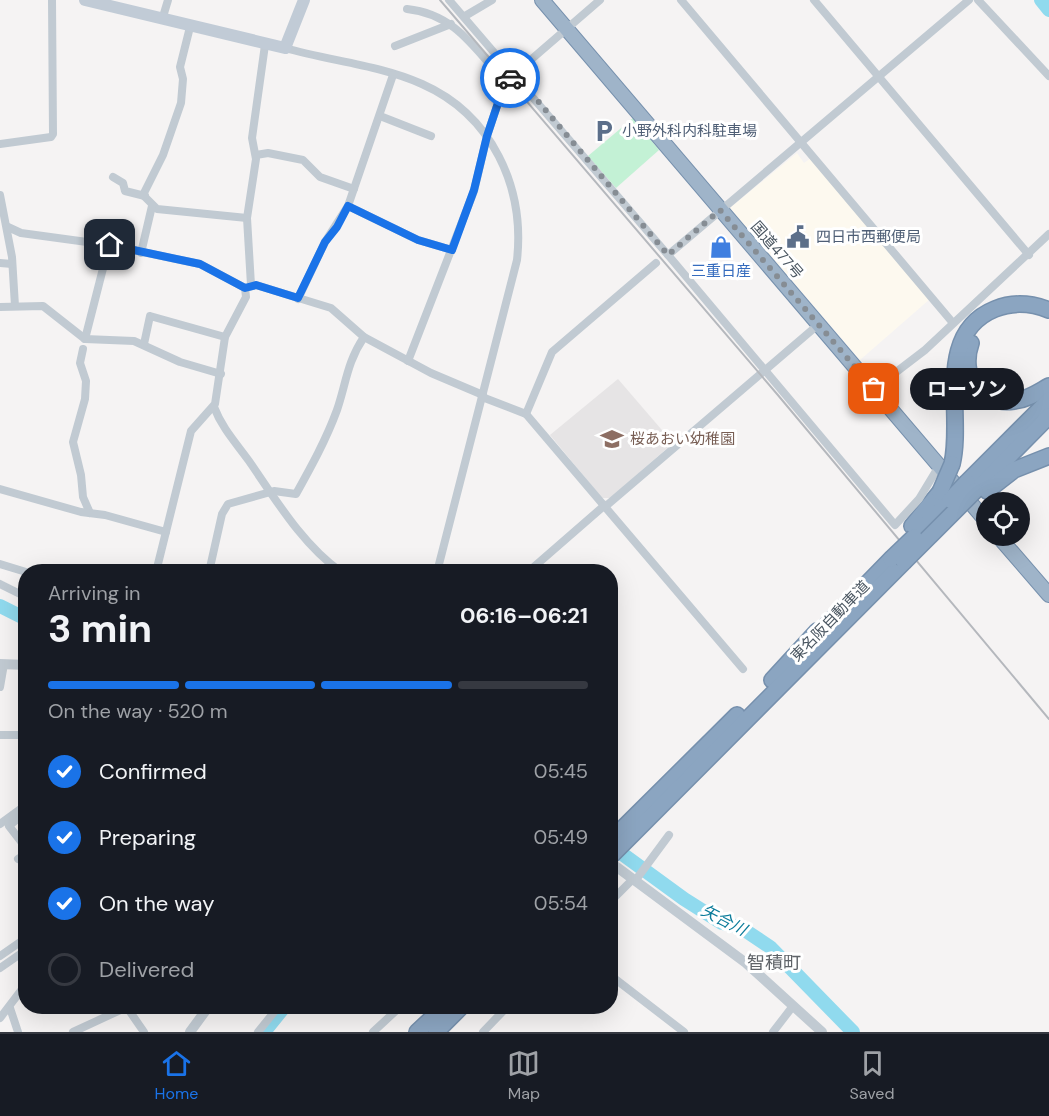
<!DOCTYPE html>
<html lang="en">
<head>
<meta charset="utf-8">
<style>
	:root { --surface:#171b24; --page:#242831; --text:#f1f3f6; --muted:#9ea1a6; --line:#363941; --accent:#1a73e8 }
	body { margin:0; font-family:"DM Sans","Noto Sans JP",sans-serif; background:var(--page); color:var(--text); height:100vh; display:flex; flex-direction:column; font-size:22px; white-space:nowrap }
	* { box-sizing:border-box; margin:0 }
	p { font-size:20px; color:var(--muted) }
	.icon { flex:none; width:33px; height:33px; fill:none; stroke:currentColor; stroke-width:2; stroke-linecap:round; stroke-linejoin:round }
	.map { position:relative; flex:1; overflow:hidden }
	.panel { position:absolute; left:18px; top:564px; width:600px; height:450px; display:flex; flex-direction:column; background:var(--surface); border-radius:24px; box-shadow:0 6px 24px #0002 }
	.panel>* { flex:none }
	.buttons { position:absolute; left:976px; top:492px; display:grid; gap:12px }
	.buttons a { display:grid; place-items:center; width:54px; height:54px; border-radius:50%; background:var(--surface); box-shadow:0 6px 24px #0002; font-size:30px }
	.pin { position:absolute; display:grid; place-items:center; width:51px; height:51px; color:#fff; margin:-26px; border-radius:12px; box-shadow:0 3px 9px #0006 }
	.courier { position:absolute; display:grid; place-items:center; width:60px; height:60px; margin:-30px; border:4px solid #1a73e8; border-radius:50%; background:#fff; color:#222; box-shadow:0 2px 8px #0007 }
	.bubble { position:absolute; height:42px; border-radius:21px; background:var(--surface); box-shadow:0 6px 24px #0002; font-size:20px; font-weight:700; line-height:42px; text-align:center }
	.summary em { font-style:normal; font-weight:700 }
	.summary div { display:flex; flex-direction:column-reverse }
	.summary { display:flex; align-items:center; justify-content:space-between; height:102px; padding:0 30px }
	h1 { font-size:39px; font-weight:700; line-height:45px }
	.bar { display:grid; grid-template-columns:repeat(4,1fr); gap:9px 6px; align-content:center; height:72px; padding:0 30px }
	.bar i { height:8px; border-radius:4px; background:var(--line) }
	.bar .selected { background:var(--accent) }
	.bar p { grid-column:span 4 }
	ol { padding:0 30px; list-style:none }
	li { display:flex; align-items:center; gap:18px; height:66px }
	li p { margin-inline-start:auto }
	li .icon { padding:6px; border-radius:50%; background:var(--accent); color:#fff; stroke-width:4 }
	li:last-child { color:var(--muted) }
	li i { width:33px; height:33px; border:3px solid var(--line); border-radius:50% }
	.tabs { display:flex; justify-content:space-around; align-items:center; height:84px; border-top:2px solid var(--line); background:var(--surface); font-size:16px; color:var(--muted) }
	.tabs a { display:grid; justify-items:center; gap:3px }
	.tabs .selected { color:var(--accent) }
	.map>svg:first-child { display:block }
</style>
</head>
<body>
<div class="map">
<svg width="1049" height="1032" viewBox="0 0 1049 1032">
	<rect width="100%" height="100%" fill="#f5f3f3"/>
	<polygon fill="#fdf9ef" points="797,153 804,163 811,158 930,299 860,360 730,208"/>
	<polygon fill="#e6e4e5" points="618,379 673,443 610,498 602,498 550,435"/>
	<polygon fill="#c3f1d5" points="633,118 659,150 616,188 588,156"/>
	<g fill="none" stroke-linecap="round" stroke-linejoin="round">
		<g stroke="#90daee" stroke-width="14">
			<polyline points="1041,0 1049,10"/>
			<polyline points="0,606 26,619"/>
			<polyline points="610,845 684,899 722,923 740,927 770,947 853,1032"/>
			<polyline points="264,1032 285,1006"/>
		</g>
		<g stroke="#7690ad" stroke-width="16">
			<g id="trunk">
				<polyline points="542,0 987,522"/>
				<polyline points="998,536 1049,595"/>
			</g>
		</g>
		<g stroke="#7690ad" stroke-width="18">
			<g id="motorway">
				<path d="M971 343C960 374 978 406 1014 401 1027 400 1038 392 1049 386"/>
				<path d="M952 464C964 415 933 334 995 309 1012 302 1031 303 1049 310"/>
				<polyline points="967,482 1049,400"/>
				<polyline points="975,491 1049,416"/>
				<polyline points="987,491 1014,470 1049,456"/>
				<polyline points="912,526 940,492"/>
				<polyline points="914,537 950,500"/>
				<polyline points="813,639 891,559"/>
				<polyline points="772,680 817,631"/>
				<polyline points="610,841 737,715"/>
				<polyline points="610,857 904,562"/>
				<polyline points="417,1032 445,1006"/>
				<polyline points="436,1032 462,1006"/>
			</g>
		</g>
		<g stroke="#c1cad2" stroke-width="8">
			<polyline points="449,0 668,255 969,0"/>
			<polyline points="681,0 953,323"/>
			<polyline points="814,0 1029,255"/>
			<polyline points="978,0 1049,76"/>
			<path d="M407 9C455 14 474 48 505 82"/>
			<polyline points="465,16 492,0"/>
			<polyline points="162,20 168,0"/>
			<polyline points="190,27 180,67 183,79 181,103 163,155 143,195 157,209 247,218"/>
			<polyline points="395,46 451,24"/>
			<path d="M285 48C330 61 380 65 422 84 492 115 525 187 517 260L437 572"/>
			<polyline points="380,116 431,136"/>
			<polyline points="0,144 51,137 53,134 52,0"/>
			<polyline points="256,155 268,153 303,160 320,177 354,189"/>
			<polyline points="113,177 123,183 125,191 145,196"/>
			<polyline points="0,195 12,257 15,306"/>
			<polyline points="348,206 418,240 452,250"/>
			<polyline points="8,227 21,233 109,245 200,264 245,288"/>
			<polyline points="141,253 152,206"/>
			<polyline points="668,255 895,525 919,499 939,466"/>
			<polyline points="0,263 12,264"/>
			<polyline points="251,285 247,218 256,159 252,138 265,45"/>
			<polyline points="245,288 256,285 331,308 364,337 431,373 483,395"/>
			<polyline points="298,299 325,242 348,206 393,75"/>
			<polyline points="0,307 43,306 85,339 134,341 180,362 221,374"/>
			<polyline points="85,339 109,245"/>
			<polyline points="144,344 150,316 225,337"/>
			<polyline points="83,349 80,363 86,381 85,399 73,442 81,475 83,497 90,513"/>
			<polyline points="408,361 474,191 487,136 505,82 600,0"/>
			<polyline points="874,389 925,350 1049,234"/>
			<polyline points="482,397 526,414 743,669"/>
			<path d="M214 407C222 428 236 443 249 461 276 500 302 544 341 572"/>
			<polyline points="526,414 552,352 656,263"/>
			<polyline points="0,489 81,512 105,515 166,532"/>
			<polyline points="606,506 819,324"/>
			<polyline points="0,564 26,572"/>
			<polyline points="156,572 191,431 215,404 225,337 246,297 245,288"/>
			<path d="M209 572 222 514 228 504 274 491 296 494C311 467 326 440 337 410 346 384 347 362 364 337"/>
			<polyline points="528,572 605,505"/>
			<polyline points="0,584 26,597"/>
			<polyline points="0,687 4,664"/>
			<polyline points="0,735 26,735"/>
			<polyline points="26,812 9,826 26,848"/>
			<polyline points="0,824 26,805"/>
			<polyline points="18,859 26,854"/>
			<polyline points="635,881 669,835"/>
			<polyline points="610,902 633,879"/>
			<polyline points="0,956 26,938"/>
			<polyline points="0,968 26,950"/>
			<polyline points="610,975 684,1032"/>
			<polyline points="126,1006 144,1032"/>
			<polyline points="10,1008 18,1032"/>
			<polyline points="0,1018 26,984"/>
			<polyline points="73,1032 129,1006"/>
			<polyline points="258,1032 279,1006"/>
			<polyline points="373,1032 401,1006"/>
			<polyline points="483,1032 508,1006"/>
			<polyline points="773,1032 793,1006"/>
		</g>
		<g stroke="#c1cad2" stroke-width="10">
			<polyline points="0,664 26,665"/>
			<polyline points="610,862 746,963 822,1032"/>
			<polyline points="190,1032 209,1006"/>
		</g>
		<polyline stroke="#c1cbd6" stroke-width="12" points="85,0 285,48 304,0"/>
		<use href="#trunk" stroke="#9fb4c9" stroke-width="14"/>
		<use href="#motorway" stroke="#8ba5c1" stroke-width="15"/>
		<polyline stroke="#b5b8bd" stroke-width="2" points="440,0 777,394 1049,719"/>
		<g stroke="#7690ad" stroke-width="18" stroke-linecap="butt">
			<g id="motorway-bridge">
				<polyline points="940,492 952,464"/>
				<polyline points="950,500 967,482"/>
				<polyline points="891,559 914,537"/>
				<polyline points="904,562 975,491"/>
			</g>
		</g>
		<use href="#motorway-bridge" stroke="#8ba5c1" stroke-width="15"/>
	</g>
	<g fill="none" stroke-linecap="round" stroke-linejoin="round">
		<polyline stroke="#868d94" stroke-width="6" stroke-dasharray="0 10.8" points="510,78 515,74 668,255 720,210 874,389"/>
		<polyline stroke="#1a73e8" stroke-width="8" points="110,245 200,264 245,288 256,285 298,298 325,242 337,227 348,206 418,240 452,250 474,190 487,136 505,82 510,78"/>
	</g>
	<defs>
		<g id="parking-bare" transform="scale(1.8)"><path d="M-3.5-5.5H1a3.5 3.5 0 0 1 0 7H-1V5.5H-3.5ZM-1-3.4V-.6H.8a1.4 1.4 0 0 0 0-2.8Z" fill="#5c6f8a" stroke="#fff" stroke-width="2.5" paint-order="stroke"/></g>
		<g id="civic-bare" transform="scale(1.8)"><path d="M-.6-6.5H3V-4.5H.6V-3L4-1V1h2V6H-6V1h2V-1L-.6-3ZM-1.2 2.5V6h2.4V2.5Z" fill="#5c6f8a" stroke="#fff" stroke-width="2.5" paint-order="stroke"/></g>
		<g id="shop-bare" transform="scale(1.8)"><path d="M-5-2.5h2.3a2.7 3.5 0 0 1 5.4 0H5L5.5 6h-11ZM-1.5-2.5h3a1.5 2.3 0 0 0-3 0Z" fill="#3f7fe0" stroke="#fff" stroke-width="2.5" paint-order="stroke"/></g>
		<g id="school-bare" transform="scale(1.8)"><path d="M0-5L7-2L0 1L-7-2ZM-4 1L0 2.5L4 1V4Q0 6-4 4Z" fill="#8d6e63" stroke="#fff" stroke-width="2.5" paint-order="stroke"/></g>
	</defs>
	<g fill-rule="evenodd">
		<use href="#parking-bare" x="604" y="131"/>
		<use href="#civic-bare" x="798" y="237"/>
		<use href="#shop-bare" x="721" y="247"/>
		<use href="#school-bare" x="612" y="439"/>
	</g>
	<g text-anchor="middle" dominant-baseline="central" stroke-width="6" stroke-linejoin="round" paint-order="stroke">
		<g font-size="15" fill="#4e5e75" stroke="#fff" text-anchor="start">
			<text x="622" y="131">小野外科内科駐車場</text>
			<text x="816" y="237">四日市西郵便局</text>
		</g>
		<g font-size="15" fill="#4a5661" stroke="#fff">
			<text transform="translate(777 250) rotate(49)">国道477号</text>
			<text transform="translate(830 621) rotate(-46)">東名阪自動車道</text>
		</g>
		<g font-size="15" fill="#366cbe" stroke="#fff">
			<text x="721" y="271">三重日産</text>
		</g>
		<g font-size="15" fill="#785e54" stroke="#fff" text-anchor="start">
			<text x="630" y="439">桜あおい幼稚園</text>
		</g>
		<g font-size="16" font-style="italic" fill="#0c7c9b" stroke="#fff">
			<text transform="translate(724 920) rotate(27)">矢合川</text>
		</g>
		<g font-size="18" fill="#5f6368" stroke="#fff">
			<text x="774" y="963">智積町</text>
		</g>
	</g>
</svg>
<div class="buttons">
<a><svg class="icon" aria-label="locate" viewBox="0 0 24 24"><circle cx="12" cy="12" r="6"/><path d="M12 2v4M12 18v4M2 12h4M18 12h4"/></svg></a>
</div>
<div class="pin" style="left:874px;top:389px;background:#ea580c"><svg class="icon" aria-label="bag" viewBox="0 0 24 24"><path d="M5 8h14l-1 12H6zM9 8a3 3 0 0 1 6 0"/></svg></div>
<div class="pin" style="left:110px;top:245px;background:#1f2937"><svg class="icon" aria-label="home" viewBox="0 0 24 24"><path d="M3 11l9-7 9 7M6 9v11h12V9"/></svg></div>
<div class="courier" style="left:510px;top:78px"><svg class="icon" aria-label="car" viewBox="0 0 24 24"><path d="M5 17H2v-5l4-1 3-4h7l3 4 3 1v5h-3M9 17h6M6 11h13"/><circle cx="7" cy="17" r="2"/><circle cx="17" cy="17" r="2"/></svg></div>
<div class="bubble" style="left:910px;top:368px;width:114px">ローソン</div>
<section class="panel">
<div class="summary"><div><h1>3 min</h1><p>Arriving in</p></div><em>06:16–06:21</em></div>
<div class="bar"><i class="selected"></i><i class="selected"></i><i class="selected"></i><i></i><p>On the way · 520 m</p></div>
<ol>
<li><svg class="icon" aria-label="check" viewBox="0 0 24 24"><path d="M5 12l5 5 9-10"/></svg>Confirmed<p>05:45</p></li>
<li><svg class="icon" aria-label="check" viewBox="0 0 24 24"><path d="M5 12l5 5 9-10"/></svg>Preparing<p>05:49</p></li>
<li><svg class="icon" aria-label="check" viewBox="0 0 24 24"><path d="M5 12l5 5 9-10"/></svg>On the way<p>05:54</p></li>
<li><i></i>Delivered</li>
</ol>
</section>
</div>
<nav class="tabs">
<a class="selected"><svg class="icon" aria-label="home" viewBox="0 0 24 24"><path d="M3 11l9-7 9 7M6 9v11h12V9"/></svg>Home</a>
<a><svg class="icon" aria-label="map" viewBox="0 0 24 24"><path d="M3 6l6-2 6 2 6-2v14l-6 2-6-2-6 2zM9 4v14M15 6v14"/></svg>Map</a>
<a><svg class="icon" aria-label="saved" viewBox="0 0 24 24"><path d="M7 4h10v16l-5-4-5 4z"/></svg>Saved</a>
</nav>
</body>
</html>
